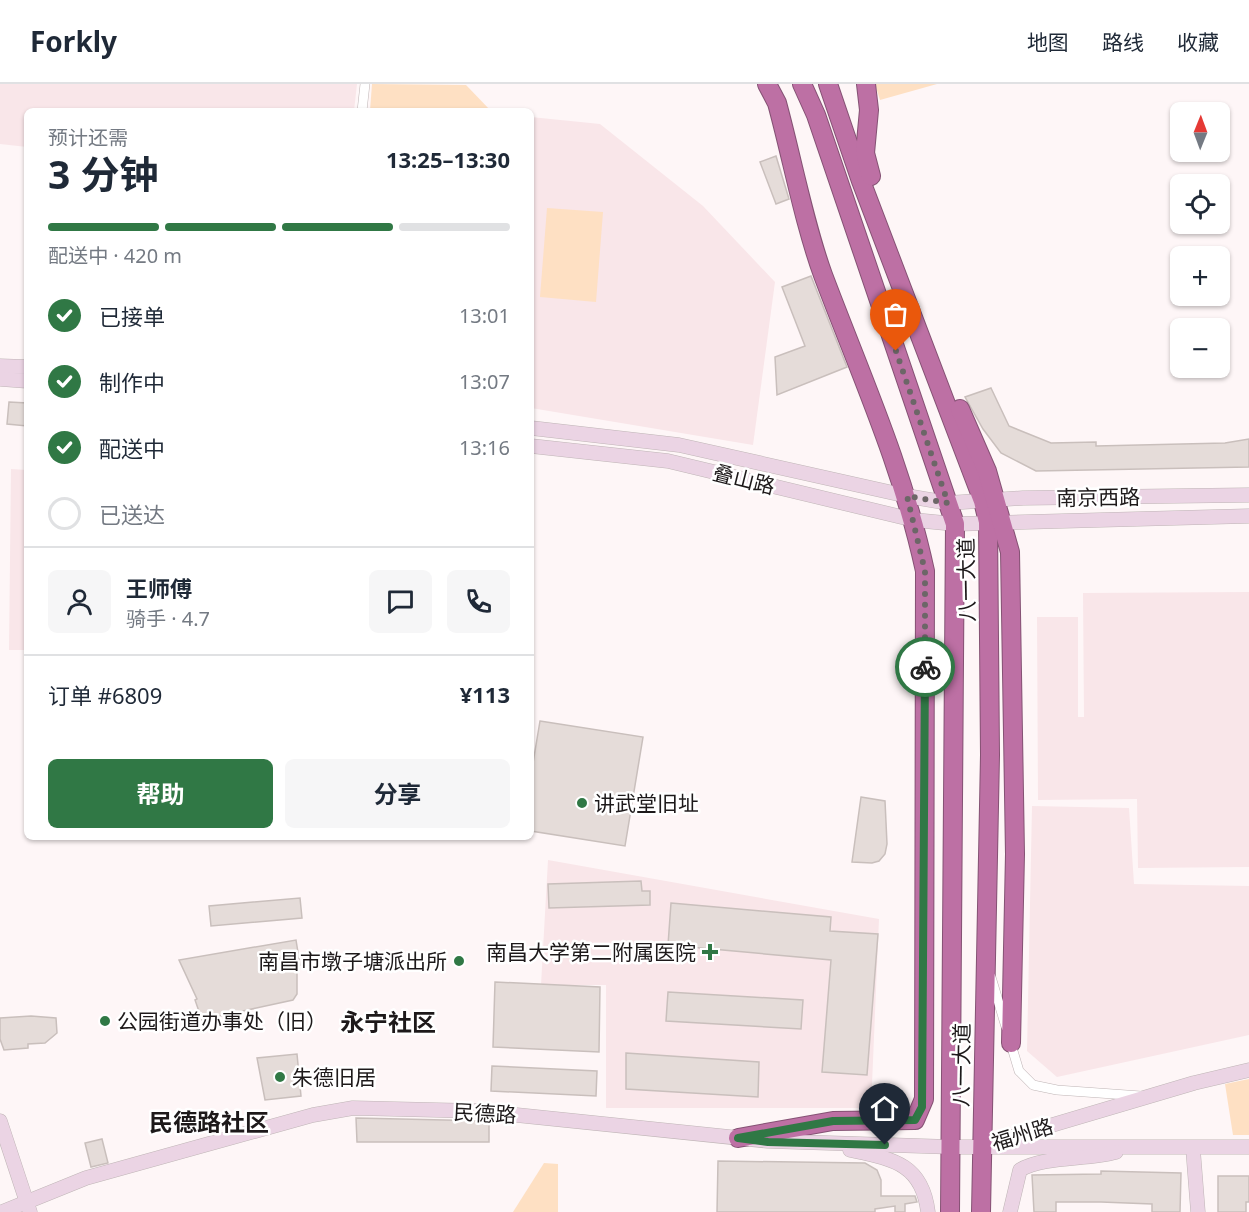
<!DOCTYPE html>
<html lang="zh">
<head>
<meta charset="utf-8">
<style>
	:root { --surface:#fff; --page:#f6f6f7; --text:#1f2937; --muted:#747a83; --line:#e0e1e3; --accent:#307845 }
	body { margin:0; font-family:"Noto Sans","Noto Sans SC",sans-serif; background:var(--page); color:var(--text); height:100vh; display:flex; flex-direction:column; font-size:22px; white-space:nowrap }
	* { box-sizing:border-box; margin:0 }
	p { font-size:20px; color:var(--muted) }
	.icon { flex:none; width:33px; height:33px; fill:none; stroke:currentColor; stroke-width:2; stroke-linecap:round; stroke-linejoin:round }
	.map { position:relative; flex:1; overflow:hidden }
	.details { position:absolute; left:24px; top:24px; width:510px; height:732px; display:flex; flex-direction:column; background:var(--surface); border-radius:9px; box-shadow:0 2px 4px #0004 }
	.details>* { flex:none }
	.needle { width:39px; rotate:1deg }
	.tools { position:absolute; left:1170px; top:18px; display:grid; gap:12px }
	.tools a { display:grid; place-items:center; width:60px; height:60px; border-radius:9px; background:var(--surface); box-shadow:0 2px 4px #0004; font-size:30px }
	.pin { position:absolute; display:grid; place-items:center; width:51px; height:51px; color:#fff; margin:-62px -26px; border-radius:50% 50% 50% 0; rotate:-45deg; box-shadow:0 0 6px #0007 }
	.pin .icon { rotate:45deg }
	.courier { position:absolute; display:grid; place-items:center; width:60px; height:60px; margin:-30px; border:4px solid #307845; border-radius:50%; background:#fff; color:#222; box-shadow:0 2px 8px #0007 }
	.headline em { font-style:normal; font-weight:700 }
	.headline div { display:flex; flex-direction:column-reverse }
	.headline { display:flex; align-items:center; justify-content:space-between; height:102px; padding:0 24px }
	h1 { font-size:39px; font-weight:700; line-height:45px }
	.bar { display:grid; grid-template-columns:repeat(4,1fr); gap:9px 6px; align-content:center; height:72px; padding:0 24px }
	.bar i { height:8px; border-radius:4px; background:var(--line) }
	.bar .selected { background:var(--accent) }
	.bar p { grid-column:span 4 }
	.line { display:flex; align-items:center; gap:15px; padding:0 24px; border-top:2px solid var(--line) }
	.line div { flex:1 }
	.round { display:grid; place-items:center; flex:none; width:63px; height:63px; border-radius:9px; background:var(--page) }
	ol { padding:0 24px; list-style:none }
	li { display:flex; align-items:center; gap:18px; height:66px }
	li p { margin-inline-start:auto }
	li .icon { padding:6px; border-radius:50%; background:var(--accent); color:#fff; stroke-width:4 }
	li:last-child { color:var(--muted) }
	li i { width:33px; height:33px; border:3px solid var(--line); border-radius:50% }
	.button { display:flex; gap:12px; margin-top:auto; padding:12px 24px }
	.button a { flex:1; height:69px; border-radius:9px; background:var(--accent); color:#fff; font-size:24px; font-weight:700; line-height:69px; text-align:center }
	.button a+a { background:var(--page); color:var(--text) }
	header { display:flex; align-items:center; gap:36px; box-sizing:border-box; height:84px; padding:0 30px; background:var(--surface); border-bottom:2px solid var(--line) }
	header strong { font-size:28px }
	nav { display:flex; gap:33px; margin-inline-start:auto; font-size:21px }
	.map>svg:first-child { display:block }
</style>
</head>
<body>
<header>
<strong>Forkly</strong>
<nav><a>地图</a><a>路线</a><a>收藏</a></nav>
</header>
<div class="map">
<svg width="1249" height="1128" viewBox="0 0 1249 1128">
	<rect width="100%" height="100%" fill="#fef6f7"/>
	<g fill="#f9e6e9">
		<polygon points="0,0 357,0 354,27 27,27 27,63 0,60"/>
		<polygon points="531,33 600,40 703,122 775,198 753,361 531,324"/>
		<polygon points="11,385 27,386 27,566 9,566"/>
		<polygon points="1249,508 1249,783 1138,784 1137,715 1038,716 1037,533 1078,533 1078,633 1084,633 1083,509"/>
		<polygon points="1032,722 1129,724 1134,800 1249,802 1249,951 1057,993 1027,967"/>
		<polygon points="548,776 879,835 871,1024 606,1024 606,901 541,901"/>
	</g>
	<g fill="#fee0c3">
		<polygon points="372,0 466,1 491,27 370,27"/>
		<polygon points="875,0 937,0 880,16"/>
		<polygon points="547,124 603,128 596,218 540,213"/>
		<polygon points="1249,995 1249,1051 1233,1051 1225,1000"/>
		<polygon points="544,1079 558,1080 558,1128 513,1128"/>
	</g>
	<g fill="#e5dcd9" stroke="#c9bfbc" stroke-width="1.5">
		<polygon points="776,72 789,115 776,120 760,78"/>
		<polygon points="811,192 847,283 777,311 775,273 805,262 782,203"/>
		<polygon points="991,304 1009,342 1051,359 1096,358 1096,362 1225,359 1249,355 1249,383 1036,387 1001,369 983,345 965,313"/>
		<polygon points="9,318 27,319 27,342 7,340"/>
		<polygon points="540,637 643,653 625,762 531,747 531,691"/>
		<polygon points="861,713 885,717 887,760 885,770 879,777 872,779 852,778"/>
		<polygon points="641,797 642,807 650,807 650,821 549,824 548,800"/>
		<polygon points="300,814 302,834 211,842 209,822"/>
		<polygon points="671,819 831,833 830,847 878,850 867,991 822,988 831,876 668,861"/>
		<polygon points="296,856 300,881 297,881 297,910 293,916 202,936 195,916 197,915 179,876"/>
		<polygon points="495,898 600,903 599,968 493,963"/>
		<polygon points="668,908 803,916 801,945 666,937"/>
		<polygon points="31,932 56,934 57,949 45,959 28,960 28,964 4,966 0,955 0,934"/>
		<polygon points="626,969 759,978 758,1013 626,1005"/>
		<polygon points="297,970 301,1012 265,1016 257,974"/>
		<polygon points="492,982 597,987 596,1012 491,1007"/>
		<polygon points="356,1034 489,1037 489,1058 357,1058"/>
		<polygon points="102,1055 108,1079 91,1083 85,1059"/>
		<polygon points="718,1077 865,1079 877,1086 881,1096 881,1112 915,1112 917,1118 905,1120 905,1128 895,1128 895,1122 875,1125 875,1128 717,1128"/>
		<polygon points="1101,1087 1181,1089 1180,1128 1152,1128 1152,1120 1101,1118 1056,1118 1056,1128 1034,1128 1032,1091 1101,1090"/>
		<polygon points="1218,1092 1249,1092 1249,1118 1246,1118 1246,1128 1218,1128"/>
	</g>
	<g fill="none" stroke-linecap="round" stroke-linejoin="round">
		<g stroke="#bfb5b6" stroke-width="10">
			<g id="street">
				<polyline points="362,27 365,0"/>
				<polyline points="991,893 1006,943"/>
				<polyline points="1010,957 1019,987 1033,1001 1057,1006 1141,1012"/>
			</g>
		</g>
		<g stroke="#bfb5b6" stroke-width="15">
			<g id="secondary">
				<polyline points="0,282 27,283"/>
				<polyline points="0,295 27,297"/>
				<polyline points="531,344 679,361 907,412 948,419 1023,414 1249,411"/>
				<polyline points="531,362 668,377 914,436 955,440 1249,432"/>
				<polyline points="0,1037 30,1128"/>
				<polyline points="995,1058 1194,999 1249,986"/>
				<polyline points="1193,1065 1198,1128"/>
				<path d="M850 1066C892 1075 922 1079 928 1128"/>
				<polyline points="2,1128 86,1094 313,1031 353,1024 478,1027 768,1057 952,1063 1249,1063"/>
				<path d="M1010 1128 1020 1086C1044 1072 1087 1076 1116 1068"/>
			</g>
		</g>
		<g stroke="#855274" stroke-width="20">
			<g id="highway">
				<polyline points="802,0 816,31 955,440 950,1128"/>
				<polyline points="828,0 861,97 983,417 988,438 990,671 981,1128"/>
				<polyline points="866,0 869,26 865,69 871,92"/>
				<polyline points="960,325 987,387 1010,468 1015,770 1011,959"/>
				<path d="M738 1054 833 1037 915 1036 924 1015 925 487C902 381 861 292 823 191 804 139 792 74 777 19L767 0"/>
			</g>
		</g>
		<use href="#street" stroke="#fff" stroke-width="9"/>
		<use href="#secondary" stroke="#ebd4e4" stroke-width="14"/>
		<use href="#highway" stroke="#bd70a4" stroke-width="18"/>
	</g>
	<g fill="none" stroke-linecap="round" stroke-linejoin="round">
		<polyline stroke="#6c6667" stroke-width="6" stroke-dasharray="0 10.8" points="896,267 948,419 907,412 925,487 925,583"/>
		<polyline stroke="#307845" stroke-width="8" points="885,1061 768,1058 738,1054 833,1037 915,1036 922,1023 925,583"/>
	</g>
	<g fill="#307845" stroke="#fff" stroke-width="2">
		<circle cx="582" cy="719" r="6"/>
		<path d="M707 859h6v6h6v6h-6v6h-6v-6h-6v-6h6z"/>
		<circle cx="459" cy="877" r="6"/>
		<circle cx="105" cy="937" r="6"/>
		<circle cx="280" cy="993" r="6"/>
	</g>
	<g text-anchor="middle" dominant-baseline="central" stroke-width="5" stroke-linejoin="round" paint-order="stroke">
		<g font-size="21" fill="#1d191a" stroke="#fff">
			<text transform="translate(744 395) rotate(14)">叠山路</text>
			<text transform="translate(1098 413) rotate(-1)">南京西路</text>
			<text transform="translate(966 496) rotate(-91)">八一大道</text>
			<text transform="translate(961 981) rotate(-89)">八一大道</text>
			<text transform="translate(485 1029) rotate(3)">民德路</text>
			<text transform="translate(1022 1050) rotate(-17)">福州路</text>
		</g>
		<g font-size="21" fill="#1d191a" stroke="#fff" text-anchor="start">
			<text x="594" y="719">讲武堂旧址</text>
			<text x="696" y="868" text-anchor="end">南昌大学第二附属医院</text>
			<text x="447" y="877" text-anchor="end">南昌市墩子塘派出所</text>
			<text x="117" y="937">公园街道办事处（旧）</text>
			<text x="292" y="993">朱德旧居</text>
		</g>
		<g font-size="24" font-weight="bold" fill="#1d191a" stroke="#fff">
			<text x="388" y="937">永宁社区</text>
			<text x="209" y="1037">民德路社区</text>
		</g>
	</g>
</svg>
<div class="tools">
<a><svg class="needle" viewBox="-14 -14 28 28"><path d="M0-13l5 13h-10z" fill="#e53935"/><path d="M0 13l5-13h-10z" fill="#747a83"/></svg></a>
<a><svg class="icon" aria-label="locate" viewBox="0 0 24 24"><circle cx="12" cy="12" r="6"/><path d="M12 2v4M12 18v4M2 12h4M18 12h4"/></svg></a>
<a>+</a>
<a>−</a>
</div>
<div class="pin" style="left:896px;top:267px;background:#ea580c"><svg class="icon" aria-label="bag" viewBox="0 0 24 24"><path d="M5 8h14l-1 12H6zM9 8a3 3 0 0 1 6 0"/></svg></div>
<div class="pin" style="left:885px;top:1061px;background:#1f2937"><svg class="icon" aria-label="home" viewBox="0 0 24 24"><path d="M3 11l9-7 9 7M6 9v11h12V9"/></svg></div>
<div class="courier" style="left:925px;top:583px"><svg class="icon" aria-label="bike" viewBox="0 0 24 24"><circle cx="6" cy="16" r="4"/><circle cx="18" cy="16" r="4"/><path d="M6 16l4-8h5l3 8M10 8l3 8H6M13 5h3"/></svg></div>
<section class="details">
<div class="headline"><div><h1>3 分钟</h1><p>预计还需</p></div><em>13:25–13:30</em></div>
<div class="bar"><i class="selected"></i><i class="selected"></i><i class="selected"></i><i></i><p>配送中 · 420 m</p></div>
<ol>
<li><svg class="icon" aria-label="check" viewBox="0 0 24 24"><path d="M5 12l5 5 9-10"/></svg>已接单<p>13:01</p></li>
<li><svg class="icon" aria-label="check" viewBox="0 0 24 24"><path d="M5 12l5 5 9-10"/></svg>制作中<p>13:07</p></li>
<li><svg class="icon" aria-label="check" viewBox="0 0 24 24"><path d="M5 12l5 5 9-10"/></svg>配送中<p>13:16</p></li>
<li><i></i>已送达</li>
</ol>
<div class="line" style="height:108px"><a class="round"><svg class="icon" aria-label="person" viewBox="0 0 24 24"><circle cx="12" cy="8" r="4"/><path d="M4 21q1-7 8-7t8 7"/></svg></a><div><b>王师傅</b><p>骑手 · 4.7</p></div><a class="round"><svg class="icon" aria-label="chat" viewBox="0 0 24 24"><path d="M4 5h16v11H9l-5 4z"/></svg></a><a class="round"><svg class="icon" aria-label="phone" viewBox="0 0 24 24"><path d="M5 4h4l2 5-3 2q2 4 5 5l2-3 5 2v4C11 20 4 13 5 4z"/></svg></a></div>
<div class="line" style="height:78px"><div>订单 #6809</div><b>¥113</b></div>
<div class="button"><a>帮助</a><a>分享</a></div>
</section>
</div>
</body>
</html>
